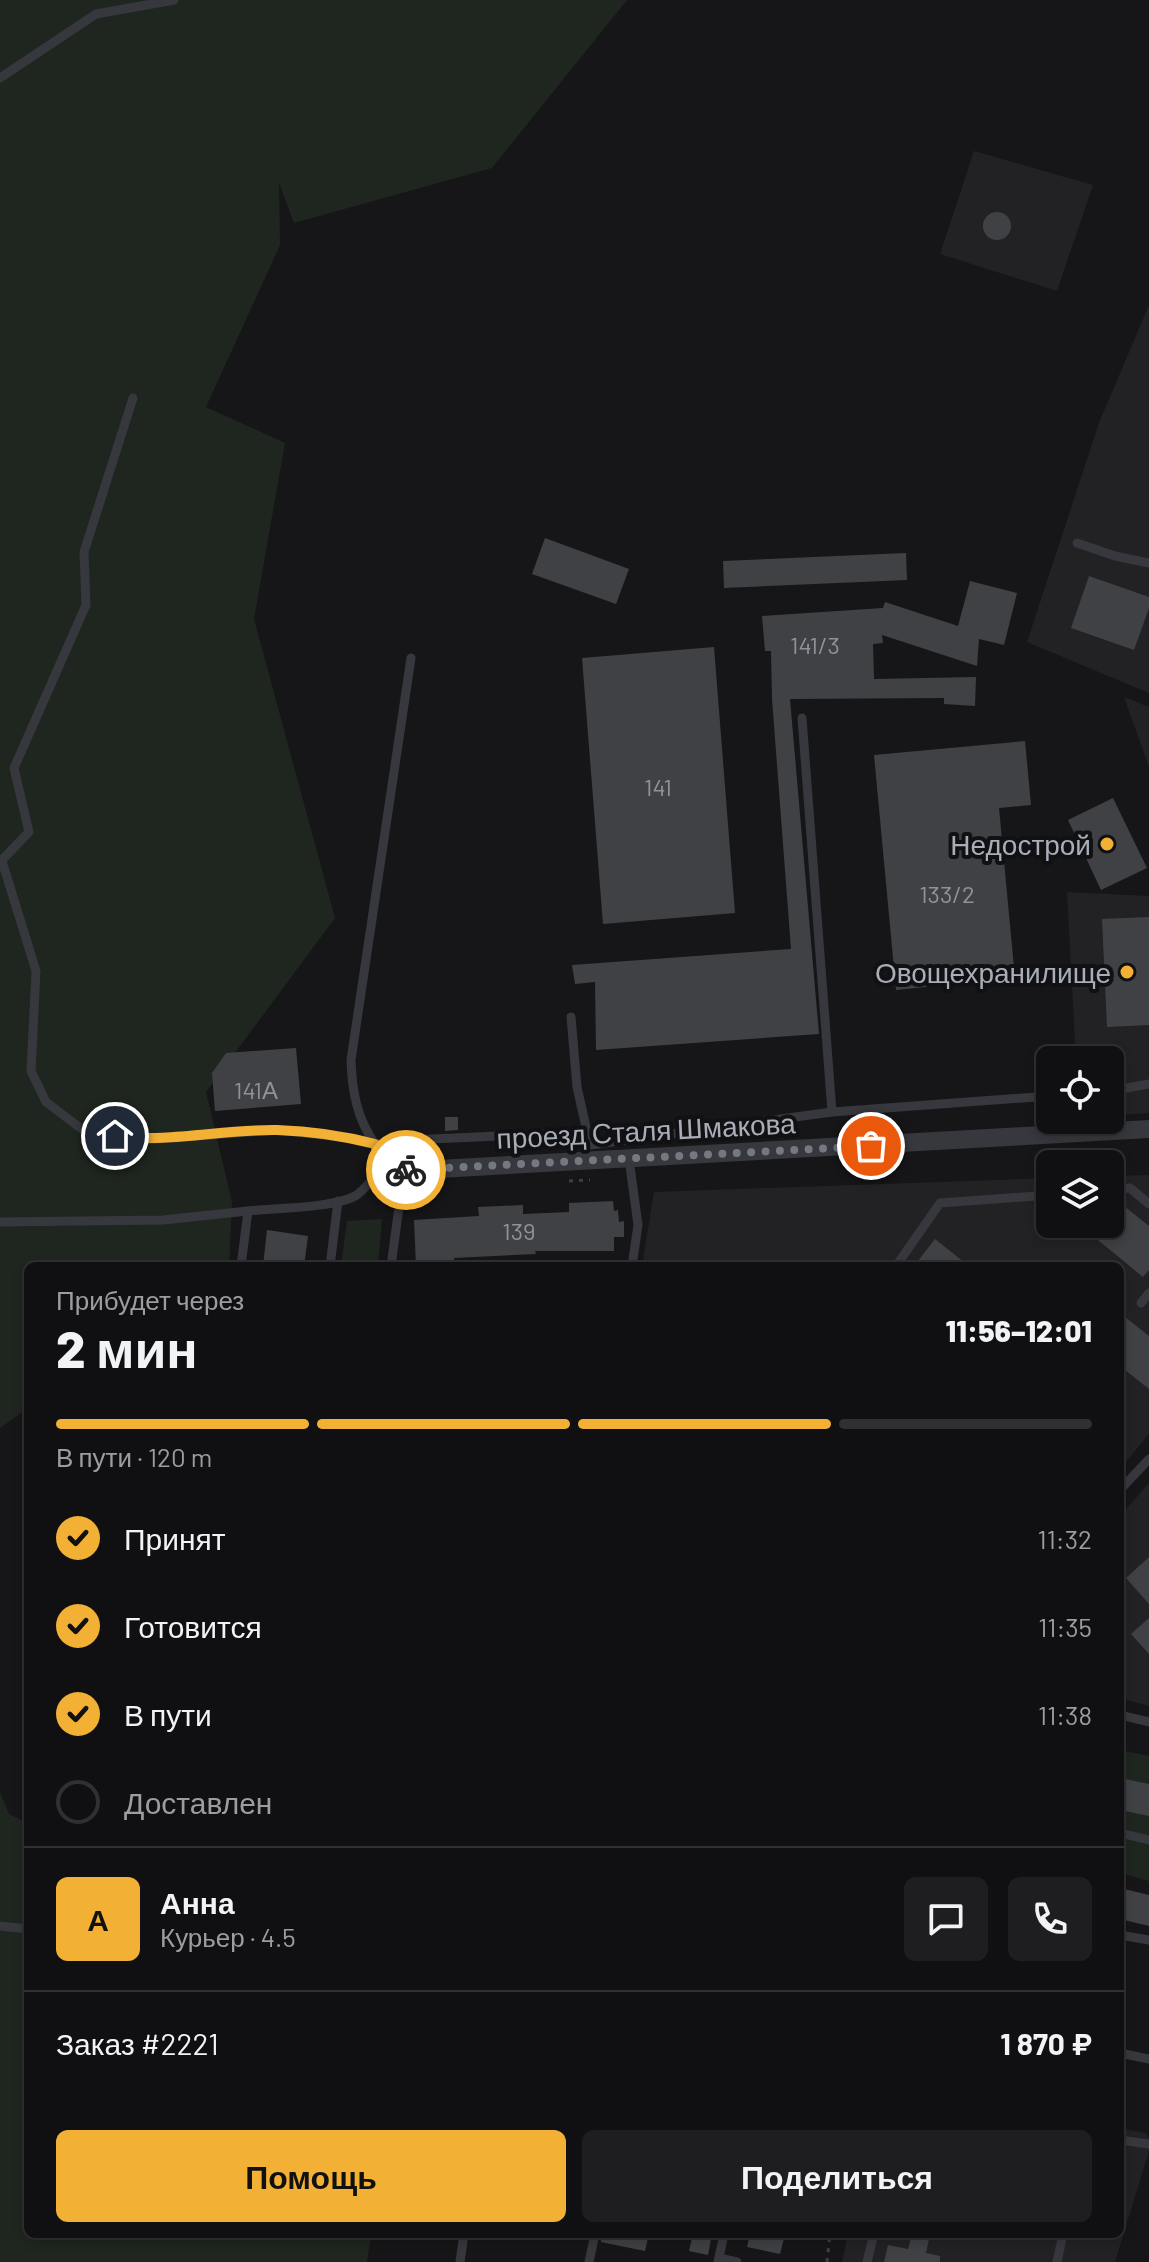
<!DOCTYPE html>
<html lang="ru">
<head>
<meta charset="utf-8">
<style>
	:root { --surface:#101012; --page:#1e1e20; --text:#f1f3f6; --muted:#9c9d9f; --line:#303032; --accent:#f2b134 }
	body { margin:0; font-family:Barlow,sans-serif; background:var(--page); color:var(--text); height:100vh; display:flex; flex-direction:column; font-size:30px; white-space:nowrap }
	* { box-sizing:border-box; margin:0 }
	p { font-size:26px; color:var(--muted) }
	.icon { flex:none; width:44px; height:44px; fill:none; stroke:currentColor; stroke-width:2; stroke-linecap:round; stroke-linejoin:round }
	.map { position:relative; flex:1; overflow:hidden }
	.side { position:absolute; left:24px; top:1262px; width:1100px; height:976px; display:flex; flex-direction:column; background:var(--surface); border-radius:12px; box-shadow:0 4px 12px #0003,0 0 0 2px var(--line) }
	.side>* { flex:none }
	.tools { position:absolute; left:1036px; top:1046px; display:grid; gap:16px }
	.tools a { display:grid; place-items:center; width:88px; height:88px; border-radius:12px; background:var(--surface); box-shadow:0 4px 12px #0003,0 0 0 2px var(--line); font-size:40px }
	.pin { position:absolute; display:grid; place-items:center; width:68px; height:68px; color:#fff; margin:-34px; border:4px solid #fff; border-radius:50%; box-shadow:0 2px 8px #0007 }
	.courier { position:absolute; display:grid; place-items:center; width:80px; height:80px; margin:-40px; border:6px solid #f2b134; border-radius:50%; background:#fff; color:#222; box-shadow:0 2px 10px #0007 }
	.headline em { font-style:normal; font-weight:800 }
	.headline div { display:flex; flex-direction:column-reverse }
	.headline { display:flex; align-items:center; justify-content:space-between; height:136px; padding:0 32px }
	h1 { font-size:52px; font-weight:800; line-height:60px }
	.bar { display:grid; grid-template-columns:repeat(4,1fr); gap:12px 8px; align-content:center; height:96px; padding:0 32px }
	.bar i { height:10px; border-radius:6px; background:var(--line) }
	.bar .current { background:var(--accent) }
	.bar p { grid-column:span 4 }
	.line { display:flex; align-items:center; gap:20px; padding:0 32px; border-top:2px solid var(--line) }
	.line div { flex:1 }
	.round { display:grid; place-items:center; flex:none; width:84px; height:84px; border-radius:12px; background:var(--page) }
	ol { padding:0 32px; list-style:none }
	li { display:flex; align-items:center; gap:24px; height:88px }
	li p { margin-inline-start:auto }
	li .icon { padding:8px; border-radius:50%; background:var(--accent); color:#111; stroke-width:4 }
	li:last-child { color:var(--muted) }
	li i { width:44px; height:44px; border:4px solid var(--line); border-radius:50% }
	.cta { display:flex; gap:16px; margin-top:auto; padding:16px 32px }
	.cta a { flex:1; height:92px; border-radius:12px; background:var(--accent); color:#111; font-size:32px; font-weight:800; line-height:92px; text-align:center }
	.cta a+a { background:var(--page); color:var(--text) }
	.map>svg:first-child { display:block }
</style>
</head>
<body>
<div class="map">
<svg width="1149" height="2262" viewBox="0 0 1149 2262">
	<rect width="100%" height="100%" fill="#161618"/>
	<g fill="#222225">
		<polygon points="974,151 1093,185 1057,291 940,254"/>
		<polygon points="1149,305 1149,693 1027,642 1099,423"/>
		<polygon points="1124,697 1149,707 1149,767"/>
		<polygon points="1067,892 1149,896 1149,1113 1110,1116 1110,1060 1076,1060"/>
		<polygon points="1149,1175 1149,1434 1120,1469 1120,1266 642,1266 654,1192 1050,1178 1050,1224 1110,1224 1110,1176"/>
		<polygon points="1149,1483 1149,1706 1120,1698 1120,1516"/>
		<polygon points="1120,2128 1146,2133 1149,2139 1149,2151 1115,2262 842,2262 848,2234 1120,2234"/>
	</g>
	<g fill="#1e261f">
		<polygon points="0,0 627,0 492,168 294,223 279,183 280,245 206,407 285,443 254,619 335,918 206,1092 232,1202 229,1266 28,1266 28,1408 0,1428"/>
		<polygon points="382,1219 378,1266 341,1266 347,1221"/>
		<polygon points="1120,1750 1149,1756 1149,1881 1120,1873"/>
		<polygon points="0,1792 9,1814 28,1823 28,2234 371,2234 367,2262 0,2262"/>
	</g>
	<g fill="#404145">
		<circle cx="997" cy="226" r="14"/>
		<polygon points="545,538 629,569 616,604 532,574"/>
		<polygon points="906,553 907,580 724,588 723,561"/>
		<polygon points="1089,576 1149,597 1149,608 1134,650 1071,628"/>
		<polygon points="970,581 1017,593 1004,645 979,639 977,666 882,635 883,643 873,644 874,679 976,677 975,706 944,704 944,698 790,699 819,1034 596,1050 595,982 575,984 572,965 791,949 772,699 771,651 765,651 762,616 883,608 885,602 958,626"/>
		<polygon points="714,647 735,913 603,924 582,658"/>
		<polygon points="1025,741 1031,805 999,808 1015,978 896,990 874,755"/>
		<polygon points="1113,798 1147,868 1101,890 1068,820"/>
		<polygon points="1149,917 1149,1025 1107,1027 1102,919"/>
		<polygon points="296,1048 301,1104 215,1111 212,1073 226,1053"/>
		<polygon points="445,1117 458,1117 458,1130 445,1131"/>
		<polygon points="613,1201 614,1211 618,1210 619,1222 624,1221 624,1237 614,1237 614,1251 535,1251 536,1254 454,1258 454,1266 416,1266 414,1220 479,1216 478,1207 523,1205 523,1214 569,1212 569,1203"/>
		<polygon points="1119,1202 1149,1226 1149,1270 1143,1277 1093,1236 1102,1224 1110,1224 1110,1214"/>
		<polygon points="267,1230 308,1236 304,1266 263,1266"/>
		<polygon points="935,1239 969,1266 914,1266"/>
		<polygon points="1120,1313 1149,1336 1149,1389 1120,1366"/>
		<polygon points="1149,1557 1149,1604 1126,1578"/>
		<polygon points="1149,1618 1149,1654 1131,1634"/>
		<polygon points="1120,1778 1149,1784 1149,1816 1120,1810"/>
		<polygon points="1120,1888 1149,1895 1149,1926 1120,1919"/>
		<polygon points="602,2234 649,2234 645,2251 601,2242"/>
		<polygon points="693,2234 712,2234 708,2255 689,2251"/>
		<polygon points="750,2234 785,2234 780,2254 747,2247"/>
		<polygon points="912,2234 930,2234 926,2253 940,2256 940,2262 884,2262 888,2245 908,2249"/>
	</g>
	<g fill="none" stroke-linecap="round" stroke-linejoin="round">
		<g stroke="#3d3f44" stroke-width="3" stroke-dasharray="4 6" stroke-linecap="butt">
			<polyline points="569,1181 590,1180"/>
			<polyline points="827,2262 830,2234"/>
		</g>
		<g stroke="#37383d" stroke-width="9">
			<polyline points="0,78 96,14 174,0"/>
			<polyline points="1077,543 1115,556 1149,563"/>
			<path d="M411 658 351 1060C352 1091 357 1119 375 1144L409 1140 547 1134 590 1145 832 1112 1050 1096"/>
			<polyline points="802,718 832,1112"/>
			<path d="M2 861 36 971 31 1071 46 1102 87 1133 143 1140 277 1130 351 1138 375 1144 385 1172C371 1176 367 1189 355 1196 334 1208 274 1208 248 1211L241 1266"/>
			<polyline points="0,862 29,832 14,768 86,605 84,552 133,398"/>
			<polyline points="571,1017 577,1087 590,1145"/>
			<polyline points="1110,1091 1149,1084"/>
			<polyline points="629,1159 638,1225 632,1266"/>
			<polyline points="1110,1190 1130,1188 1149,1204"/>
			<polyline points="0,1222 163,1220 248,1211"/>
			<polyline points="330,1266 338,1201"/>
			<polyline points="391,1266 404,1170"/>
			<polyline points="896,1266 940,1203 1050,1195"/>
			<polyline points="1141,1303 1149,1293"/>
			<polyline points="1120,1490 1149,1459"/>
			<polyline points="1120,1715 1149,1722"/>
			<polyline points="1120,1833 1149,1840"/>
			<polyline points="0,1926 28,1929"/>
			<polyline points="1120,1935 1149,1940"/>
			<polyline points="1120,2053 1149,2059"/>
			<polyline points="1120,2140 1149,2144"/>
			<polyline points="719,2258 737,2262"/>
			<polyline points="460,2262 464,2234"/>
			<polyline points="589,2262 595,2234"/>
			<polyline points="718,2262 724,2234"/>
			<polyline points="867,2262 874,2234"/>
			<polyline points="1057,2262 1063,2234"/>
		</g>
		<polyline stroke="#37383d" stroke-width="18" points="385,1172 1149,1129"/>
	</g>
	<g fill="none" stroke-linecap="round" stroke-linejoin="round">
		<polyline stroke="#757880" stroke-width="8" stroke-dasharray="0 14.4" points="406,1170 871,1146"/>
		<path stroke="#f2b134" stroke-width="10" d="M115 1136C169 1143 223 1129 277 1130 309 1131 344 1136 375 1144L385 1172 406 1170"/>
	</g>
	<g fill="#f2b134" stroke="#111113" stroke-width="3">
		<circle cx="1107" cy="844" r="8"/>
		<circle cx="1127" cy="972" r="8"/>
	</g>
	<g text-anchor="middle" dominant-baseline="central" stroke-width="8" stroke-linejoin="round" paint-order="stroke">
		<g font-size="24" fill="#8e929b">
			<text x="815" y="644">141/3</text>
			<text x="658" y="786">141</text>
			<text x="947" y="893">133/2</text>
			<text x="256" y="1089">141А</text>
			<text x="519" y="1230">139</text>
		</g>
		<g font-size="28" fill="#a8adb8" stroke="#111113" text-anchor="end">
			<text x="1091" y="844">Недострой</text>
			<text x="1111" y="972">Овощехранилище</text>
		</g>
		<g font-size="28" fill="#a8adb8" stroke="#111113">
			<text transform="translate(646 1130) rotate(-3)">проезд Сталя Шмакова</text>
		</g>
	</g>
</svg>
<div class="tools">
<a><svg class="icon" aria-label="locate" viewBox="0 0 24 24"><circle cx="12" cy="12" r="6"/><path d="M12 2v4M12 18v4M2 12h4M18 12h4"/></svg></a>
<a><svg class="icon" aria-label="layers" viewBox="0 0 24 24"><path d="M12 4l9 5-9 5-9-5zM3 14l9 5 9-5"/></svg></a>
</div>
<div class="pin" style="left:871px;top:1146px;background:#ea580c"><svg class="icon" aria-label="bag" viewBox="0 0 24 24"><path d="M5 8h14l-1 12H6zM9 8a3 3 0 0 1 6 0"/></svg></div>
<div class="pin" style="left:115px;top:1136px;background:#1f2937"><svg class="icon" aria-label="home" viewBox="0 0 24 24"><path d="M3 11l9-7 9 7M6 9v11h12V9"/></svg></div>
<div class="courier" style="left:406px;top:1170px"><svg class="icon" aria-label="bike" viewBox="0 0 24 24"><circle cx="6" cy="16" r="4"/><circle cx="18" cy="16" r="4"/><path d="M6 16l4-8h5l3 8M10 8l3 8H6M13 5h3"/></svg></div>
<section class="side">
<div class="headline"><div><h1>2 мин</h1><p>Прибудет через</p></div><em>11:56–12:01</em></div>
<div class="bar"><i class="current"></i><i class="current"></i><i class="current"></i><i></i><p>В пути · 120 m</p></div>
<ol>
<li><svg class="icon" aria-label="check" viewBox="0 0 24 24"><path d="M5 12l5 5 9-10"/></svg>Принят<p>11:32</p></li>
<li><svg class="icon" aria-label="check" viewBox="0 0 24 24"><path d="M5 12l5 5 9-10"/></svg>Готовится<p>11:35</p></li>
<li><svg class="icon" aria-label="check" viewBox="0 0 24 24"><path d="M5 12l5 5 9-10"/></svg>В пути<p>11:38</p></li>
<li><i></i>Доставлен</li>
</ol>
<div class="line" style="height:144px"><b class="round" style="background:var(--accent);color:#111">А</b><div><b>Анна</b><p>Курьер · 4.5</p></div><a class="round"><svg class="icon" aria-label="chat" viewBox="0 0 24 24"><path d="M4 5h16v11H9l-5 4z"/></svg></a><a class="round"><svg class="icon" aria-label="phone" viewBox="0 0 24 24"><path d="M5 4h4l2 5-3 2q2 4 5 5l2-3 5 2v4C11 20 4 13 5 4z"/></svg></a></div>
<div class="line" style="height:104px"><div>Заказ #2221</div><b>1 870 ₽</b></div>
<div class="cta"><a>Помощь</a><a>Поделиться</a></div>
</section>
</div>
</body>
</html>
